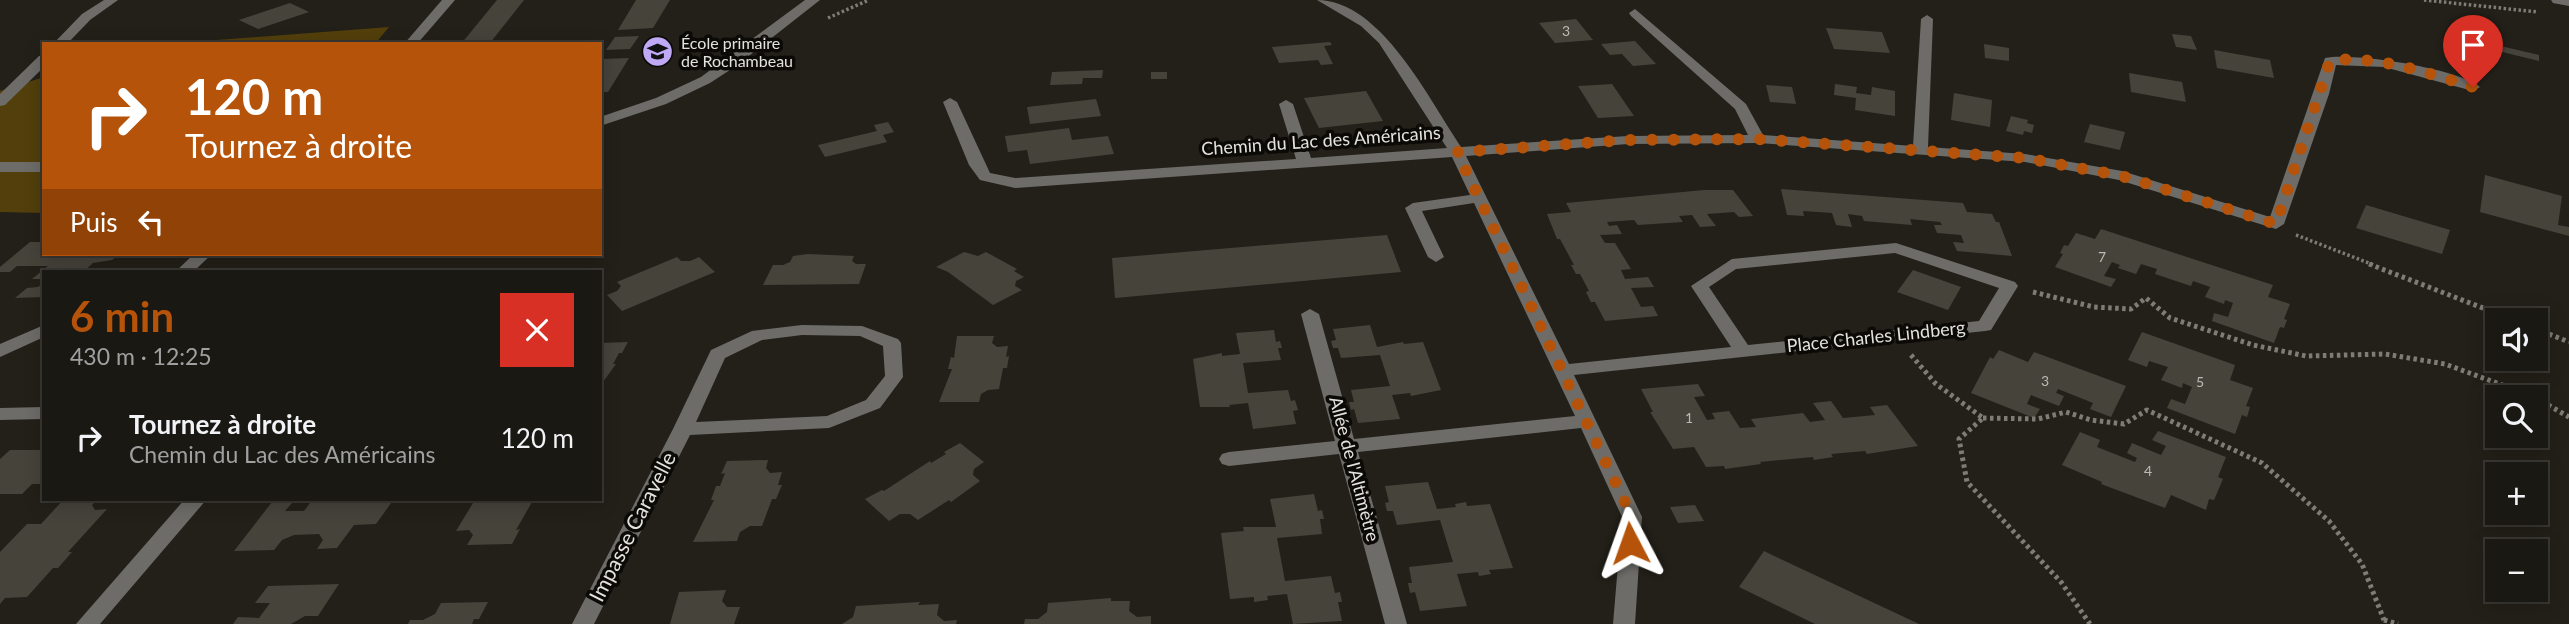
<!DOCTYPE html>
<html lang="fr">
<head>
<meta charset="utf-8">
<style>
  :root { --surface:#1a1813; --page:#272521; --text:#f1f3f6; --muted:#9fa0a0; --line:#383733; --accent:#b45309 }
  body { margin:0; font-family:Lato,sans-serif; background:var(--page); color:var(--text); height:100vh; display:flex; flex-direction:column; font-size:26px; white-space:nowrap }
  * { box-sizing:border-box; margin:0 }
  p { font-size:23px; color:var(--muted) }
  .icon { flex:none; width:38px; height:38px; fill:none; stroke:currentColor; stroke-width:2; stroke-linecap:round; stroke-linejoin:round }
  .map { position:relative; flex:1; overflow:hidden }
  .side { position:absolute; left:42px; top:270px; width:560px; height:231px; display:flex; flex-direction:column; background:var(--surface); border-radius:0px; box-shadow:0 4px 18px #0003,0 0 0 2px var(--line) }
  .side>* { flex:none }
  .guide { position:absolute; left:42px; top:42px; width:560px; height:214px; border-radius:0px; box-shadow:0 4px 18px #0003,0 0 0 2px var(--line); background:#b45309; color:#fff; overflow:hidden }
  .buttons { position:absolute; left:2485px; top:308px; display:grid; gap:14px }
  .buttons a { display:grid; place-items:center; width:63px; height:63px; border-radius:0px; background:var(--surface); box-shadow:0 4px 18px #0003,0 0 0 2px var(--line); font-size:35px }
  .pin { position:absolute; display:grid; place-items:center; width:60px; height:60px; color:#fff; margin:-72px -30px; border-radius:50% 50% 50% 0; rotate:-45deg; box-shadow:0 0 7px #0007 }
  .pin .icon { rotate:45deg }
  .me { position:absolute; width:77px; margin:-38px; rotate:356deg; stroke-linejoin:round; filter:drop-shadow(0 0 5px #0008) }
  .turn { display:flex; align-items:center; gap:24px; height:147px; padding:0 28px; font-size:32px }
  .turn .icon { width:91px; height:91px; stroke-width:2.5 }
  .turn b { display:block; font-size:49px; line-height:60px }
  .then { display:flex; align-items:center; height:66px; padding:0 28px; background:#0003; gap:14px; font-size:26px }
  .round { display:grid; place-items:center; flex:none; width:74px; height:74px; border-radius:0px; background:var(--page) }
  .head { display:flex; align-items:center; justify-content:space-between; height:119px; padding:0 28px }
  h1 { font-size:42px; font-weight:700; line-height:52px; color:var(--accent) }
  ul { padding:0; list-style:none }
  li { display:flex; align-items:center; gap:21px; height:98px; padding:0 28px }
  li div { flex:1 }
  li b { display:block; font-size:26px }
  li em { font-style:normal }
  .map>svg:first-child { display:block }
  .green { fill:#523f0b }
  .building { fill:#46433b }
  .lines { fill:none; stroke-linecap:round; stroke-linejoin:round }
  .path-far1 { stroke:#7e7c76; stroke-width:3.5; stroke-dasharray:2.5 2.5; stroke-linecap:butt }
  .path { stroke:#7e7c76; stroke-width:5; stroke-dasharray:3.5 3.5; stroke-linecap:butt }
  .minor { fill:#6d6c68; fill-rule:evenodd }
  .route { stroke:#b45309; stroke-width:12; stroke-dasharray:0 21.6 }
  .labels { text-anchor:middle; stroke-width:7; stroke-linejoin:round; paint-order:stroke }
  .number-label { font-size:14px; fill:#bcbab4 }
  .far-poi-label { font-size:16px; fill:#e4e2dd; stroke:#0b0a07; text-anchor:start }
  .street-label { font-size:18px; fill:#e4e2dd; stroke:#0b0a07 }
  .near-street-label { font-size:21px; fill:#e4e2dd; stroke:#0b0a07 }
</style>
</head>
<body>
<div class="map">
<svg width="2569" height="624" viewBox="0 0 2569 624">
  <rect width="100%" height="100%" fill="#232019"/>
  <!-- green -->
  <g class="green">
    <polygon points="389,27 375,44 164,44"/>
    <polygon points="44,77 44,213 0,212 0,91"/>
  </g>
  <!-- building -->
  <g class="building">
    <polygon points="497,0 524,0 490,43 461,44"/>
    <polygon points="636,0 670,0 653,28 618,30"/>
    <polygon points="290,3 309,12 258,29 239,20"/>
    <polygon points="1576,19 1593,40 1555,43 1539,23"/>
    <polygon points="1826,28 1882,32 1890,53 1834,49"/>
    <polygon points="2172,34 2191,36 2197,50 2176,47"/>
    <polygon points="639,36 630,49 606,50 615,37"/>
    <polygon points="1635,41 1656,64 1633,66 1622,54 1610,55 1601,44"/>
    <polygon points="1330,42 1332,45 1324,46 1333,64 1321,65 1318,60 1279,63 1272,47"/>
    <polygon points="1984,44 2009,48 2009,61 1985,58"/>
    <polygon points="2492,44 2539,55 2539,61 2490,49"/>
    <polygon points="2214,50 2270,60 2274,78 2217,68"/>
    <polygon points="629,58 608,92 600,92 600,59"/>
    <polygon points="1103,70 1102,78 1083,78 1082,84 1050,85 1052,72"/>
    <rect x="1151" y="72" width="16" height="7"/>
    <polygon points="2129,73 2182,82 2186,102 2131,92"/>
    <polygon points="1612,84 1634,116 1598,118 1578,86"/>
    <polygon points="1835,84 1857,87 1856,93 1871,95 1872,87 1895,91 1895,116 1855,110 1856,98 1834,95"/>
    <polygon points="1766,85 1792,87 1796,104 1770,102"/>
    <polygon points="1366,91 1383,121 1319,128 1304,98"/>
    <polygon points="1954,93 1992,100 1990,127 1951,120"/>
    <polygon points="1096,99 1101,116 1030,124 1027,107"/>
    <polygon points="2011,116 2028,120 2027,123 2034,125 2032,133 2024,131 2023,135 2006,131"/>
    <polygon points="888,122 894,132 883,135 887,142 825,157 818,145 877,131 874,125"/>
    <polygon points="2090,124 2125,132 2120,150 2084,142"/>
    <polygon points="1069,128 1072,140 1108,136 1114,154 1030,164 1027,150 1008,152 1005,136"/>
    <polygon points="2485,175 2562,196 2558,225 2569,227 2569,236 2480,212"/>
    <polygon points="1781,189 1963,203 1967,212 1992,214 1996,222 1999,222 2012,256 1957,251 1953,242 1964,243 1961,235 1937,233 1934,225 1942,225 1940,222 1910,219 1912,225 1864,221 1862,216 1848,214 1852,227 1836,225 1832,213 1803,211 1804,216 1787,215"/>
    <polygon points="1704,190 1733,190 1753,216 1739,217 1734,212 1707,214 1716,226 1700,227 1692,215 1679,216 1683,222 1638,225 1634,220 1607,222 1609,226 1617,225 1622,234 1600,235 1605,243 1615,243 1631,269 1621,270 1625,279 1648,277 1654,287 1631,288 1641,307 1653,306 1658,316 1605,321 1595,302 1591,302 1586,292 1589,291 1580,274 1576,274 1571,265 1574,265 1560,239 1557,239 1547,214 1571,212 1566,203"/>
    <polygon points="2366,205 2450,230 2442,254 2356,228"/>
    <polygon points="2101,229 2273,285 2268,297 2290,304 2284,319 2287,320 2284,328 2280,327 2274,343 2212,321 2214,313 2228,317 2233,303 2225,300 2224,304 2205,297 2210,287 2193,281 2191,286 2155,274 2157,269 2141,264 2136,274 2118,268 2120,265 2112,262 2104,276 2116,279 2111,287 2055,267 2063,254 2060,253 2064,245 2068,246 2076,233 2095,239"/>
    <polygon points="1387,235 1401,272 1115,298 1112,258"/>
    <polygon points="30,242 44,242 44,254 120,254 112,260 93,263 84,271 44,271 44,279 32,279 48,266 17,266 10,272 0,272 0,267"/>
    <polygon points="964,252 978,256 986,252 1017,269 1014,271 1024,277 1016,281 1015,286 1022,290 993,305 948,272 936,267"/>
    <polygon points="808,254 854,256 852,261 856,264 866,264 859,284 763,285 773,265 783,265 790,262 793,256"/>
    <polygon points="677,257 681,261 690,261 699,257 715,272 622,311 607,295 617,291 621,286 617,282"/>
    <polygon points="1913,270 1961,287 1948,310 1897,292"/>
    <polygon points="44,282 44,297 15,298 27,288 38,287"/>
    <polygon points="1370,325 1377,347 1403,342 1404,344 1423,342 1441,390 1411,396 1410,393 1392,395 1400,419 1358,423 1354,409 1351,410 1349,402 1354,402 1351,390 1390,386 1380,355 1341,358 1338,348 1333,348 1331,341 1336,340 1333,329"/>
    <polygon points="1274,330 1276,342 1280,341 1282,348 1278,348 1281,360 1243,363 1248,393 1288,390 1291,401 1295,400 1298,410 1293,411 1296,424 1253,429 1248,403 1229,405 1230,407 1200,407 1193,359 1222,353 1222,356 1240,354 1236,333"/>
    <polygon points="2142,332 2235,365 2230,380 2253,388 2246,406 2250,407 2247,417 2242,415 2235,434 2167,408 2171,399 2185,404 2192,387 2183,383 2182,388 2161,380 2168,367 2149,361 2147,367 2128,360"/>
    <polygon points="957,336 994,336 992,343 997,347 1008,346 1006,357 1009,356 1007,368 1003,368 999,389 988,390 981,394 979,402 939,402 952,369 948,369 951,357 954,358"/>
    <polygon points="628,342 622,353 619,353 613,364 616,364 600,386 600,343"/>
    <polygon points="1999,350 2028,362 2034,352 2126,386 2111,417 2090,409 2093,403 2058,389 2056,393 2064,396 2059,406 2031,395 2027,404 2040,409 2034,418 1971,393 1990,357 1993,359"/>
    <polygon points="1698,384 1705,396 1694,397 1707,420 1715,419 1712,413 1729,411 1740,428 1756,427 1751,419 1803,413 1810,422 1825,420 1813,403 1831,401 1843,418 1875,415 1870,407 1887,405 1918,446 1867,454 1865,451 1831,454 1833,457 1814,460 1813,457 1760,462 1761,464 1725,469 1724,466 1706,467 1694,447 1673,449 1650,412 1653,412 1641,389"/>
    <polygon points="2158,431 2226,457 2218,477 2223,479 2214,500 2209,499 2206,510 2171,495 2165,508 2101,484 2102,482 2062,465 2080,432 2100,440 2097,447 2135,462 2137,458 2127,453 2132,443 2161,455 2166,446 2152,440"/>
    <polygon points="960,443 984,462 974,469 973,475 980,481 951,502 949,500 918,520 910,514 900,514 889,521 865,499 882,490 884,491 930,461 931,463 946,454 944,452"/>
    <polygon points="10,450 44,450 44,484 32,484 22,494 0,494 0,459"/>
    <polygon points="768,460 766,468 770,473 782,472 778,485 782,485 776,499 772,499 762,526 750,526 740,532 737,541 693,542 714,500 711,500 716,486 720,486 725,473 721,474 727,461"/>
    <polygon points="1428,482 1437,509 1456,507 1455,504 1466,502 1467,506 1490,504 1513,568 1489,570 1491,574 1479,576 1478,572 1457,574 1467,606 1420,611 1415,592 1410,593 1408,583 1412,583 1409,567 1453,562 1440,520 1397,525 1393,511 1387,511 1385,503 1389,502 1385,486"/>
    <polygon points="1314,494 1318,511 1322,510 1324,519 1320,519 1322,534 1277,538 1285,581 1331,576 1335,593 1340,592 1342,602 1338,602 1342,621 1293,624 1287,594 1267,596 1268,600 1254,602 1254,597 1230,599 1221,533 1244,531 1243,527 1276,527 1270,499"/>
    <polygon points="64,499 98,499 92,505 95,510 107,509 68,552 72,552 58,568 53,568 27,597 5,598 0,604 0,552 27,524 41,524"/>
    <polygon points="313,499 394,499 376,524 354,525 337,548 317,549 323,540 319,534 294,535 282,540 274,550 234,551 272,502 293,502 285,511 304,511"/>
    <polygon points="472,499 537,499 532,502 516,530 520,529 512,544 467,545 473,535 469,530 456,531 473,503 470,503"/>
    <polygon points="1695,505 1704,521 1678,523 1670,507"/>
    <polygon points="1764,551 1768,553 1919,624 1815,624 1739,587"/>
    <polygon points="339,584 318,616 305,616 291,624 233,624 238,617 259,618 270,603 255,603 268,586"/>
    <polygon points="726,590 722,601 727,607 740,607 734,624 670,624 679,592"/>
    <polygon points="1111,598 1111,601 1130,601 1129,611 1137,617 1151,616 1151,624 1024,624 1025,619 1038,619 1047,612 1048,603"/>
    <polygon points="488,602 479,619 474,619 472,624 408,624 410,620 423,620 435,614 441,603"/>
    <polygon points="920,602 918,605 939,604 937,615 944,621 957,620 956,624 842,624 853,617 856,606"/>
  </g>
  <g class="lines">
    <!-- path-far1 -->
    <g class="path-far1">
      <polyline points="2424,0 2538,12"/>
      <polyline points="828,18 869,0"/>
      <polyline points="2296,235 2374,265"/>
    </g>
    <!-- path -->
    <g class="path">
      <polyline points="2369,264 2514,320"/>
      <polyline points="2033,292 2094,307 2131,309 2146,298 2170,318 2253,345 2306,356 2385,354 2445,364 2535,397"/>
      <polyline points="2536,329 2569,342"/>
      <polyline points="1911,355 1936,384 1983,418 1959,439 1967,482 2061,582 2090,624"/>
      <polyline points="2536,398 2569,417"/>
      <polyline points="1983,418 2038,419 2066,412 2091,420 2124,424 2147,410 2262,463 2329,521 2362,564 2384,620 2383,624"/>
      <polyline points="2384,620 2398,624"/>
    </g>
    <!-- minor -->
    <g class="minor">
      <polygon points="104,0 118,0 90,20 67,44 53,44 82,14"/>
      <polygon points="442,0 455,0 417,44 404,44"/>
      <polygon points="805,0 820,0 736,66 710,83 666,104 600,126 600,117 656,98 701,77"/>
      <path d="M1317,0C1381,0 1429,100 1461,147L1628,136L1748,135L1735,109L1631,16L1629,13L1635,9L1746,104L1763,135L1913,146L1921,19L1927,15L1933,19L1928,147L2025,154L2122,171L2270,217L2325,58C2354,52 2459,69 2480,87L2473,91L2384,67L2336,65L2329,94L2284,224L2276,229L2119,180L2025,162L1758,143L1628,144L1466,156L1569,364L1731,347L1691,286L1732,259L1896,243L2015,282L2018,286L1991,330L1985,331L1574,375L1642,517L1635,624H1613L1622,517L1581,428L1358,452L1407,624H1385L1339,454L1229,466L1222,464L1219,459L1222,454L1229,452L1335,441L1301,314L1310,309L1319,314L1354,439L1575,416L1474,203L1422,211L1444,257L1436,262L1428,257L1405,208L1413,203L1470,195L1452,157L1015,188L980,180L969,165L943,102L950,98L957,102L990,173L1015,178L1296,159L1279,104L1286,100L1293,104L1311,158L1447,148L1379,43L1361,26ZM1895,253L1999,288L1979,321L1748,345L1709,287L1736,269Z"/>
      <polygon points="2551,0 2569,0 2569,6 2553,3"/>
      <polygon points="44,55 44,67 5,105 0,106 0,94 39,56"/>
      <rect x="0" y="162" width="44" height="10"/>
      <polygon points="194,254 212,254 194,271 176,271"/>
      <polygon points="44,325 44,337 0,357 0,344"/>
      <path d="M802,325L862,326L898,339L901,343L903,377L880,408L829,428L690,435L594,624H572L673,429L711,350L752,331ZM802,335L860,336L883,346L885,376L866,400L827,416L696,422L725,358L762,340Z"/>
      <polygon points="44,407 44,419 0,420 0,408"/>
      <polygon points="185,499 207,499 100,624 76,624"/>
    </g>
  </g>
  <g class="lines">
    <!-- route -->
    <path class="route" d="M1630,543L1632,517L1457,152L1628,140L1758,139L2025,158L2122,176L2276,224L2330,61C2374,54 2431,74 2473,87"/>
  </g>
  <!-- icons -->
  <defs>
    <symbol id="school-disc" viewBox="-11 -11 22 22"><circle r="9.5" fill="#bfa9f4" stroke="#0b0a07"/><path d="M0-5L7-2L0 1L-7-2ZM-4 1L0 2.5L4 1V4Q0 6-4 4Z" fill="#111"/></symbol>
  </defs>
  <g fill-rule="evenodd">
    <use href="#school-disc" x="640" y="34" width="35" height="35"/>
  </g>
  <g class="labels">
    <!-- number labels -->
    <g class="number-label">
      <text x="1566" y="36">3</text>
      <text x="2102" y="262">7</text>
      <text x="2045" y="386">3</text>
      <text x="2200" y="387">5</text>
      <text x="1689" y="423">1</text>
      <text x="2148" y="476">4</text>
    </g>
    <!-- far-poi labels -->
    <g class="far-poi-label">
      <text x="681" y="49">École primaire<tspan x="681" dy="18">de Rochambeau</tspan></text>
    </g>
    <!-- street labels -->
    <g class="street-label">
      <text transform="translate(1321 141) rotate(-4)" y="6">Chemin du Lac des Américains</text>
      <text transform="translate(1876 337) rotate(-6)" y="6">Place Charles Lindberg</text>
      <text transform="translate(1354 469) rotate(75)" y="6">Allée de l'Altimètre</text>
    </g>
    <!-- near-street labels -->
    <g class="near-street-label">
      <text transform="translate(633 527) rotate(-63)" y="7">Impasse Caravelle</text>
    </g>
  </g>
</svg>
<div class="buttons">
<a><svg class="icon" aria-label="sound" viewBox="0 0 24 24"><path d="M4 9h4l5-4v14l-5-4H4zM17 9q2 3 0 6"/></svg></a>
<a><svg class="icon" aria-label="search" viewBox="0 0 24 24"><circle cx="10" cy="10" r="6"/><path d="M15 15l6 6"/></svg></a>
<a>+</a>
<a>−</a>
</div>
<div class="pin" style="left:2473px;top:87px;background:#d93025"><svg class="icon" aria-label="arrive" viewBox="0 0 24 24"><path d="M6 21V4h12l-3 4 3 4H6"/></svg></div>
<svg class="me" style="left:1630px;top:543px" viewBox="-20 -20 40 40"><path d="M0-17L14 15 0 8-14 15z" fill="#b45309" stroke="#fff" stroke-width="4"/></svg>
<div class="guide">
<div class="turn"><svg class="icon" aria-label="right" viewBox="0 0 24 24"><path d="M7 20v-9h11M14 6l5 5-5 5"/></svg><div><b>120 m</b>Tournez à droite</div></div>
<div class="then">Puis<svg class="icon" aria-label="left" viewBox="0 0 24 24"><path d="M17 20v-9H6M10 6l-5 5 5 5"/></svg></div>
</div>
<section class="side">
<div class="head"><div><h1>6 min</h1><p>430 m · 12:25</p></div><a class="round" style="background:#d93025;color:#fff"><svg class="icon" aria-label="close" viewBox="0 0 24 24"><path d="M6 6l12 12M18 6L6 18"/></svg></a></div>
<ul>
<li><svg class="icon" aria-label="right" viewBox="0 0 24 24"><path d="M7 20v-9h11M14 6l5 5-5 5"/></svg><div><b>Tournez à droite</b><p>Chemin du Lac des Américains</p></div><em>120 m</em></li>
</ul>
</section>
</div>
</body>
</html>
